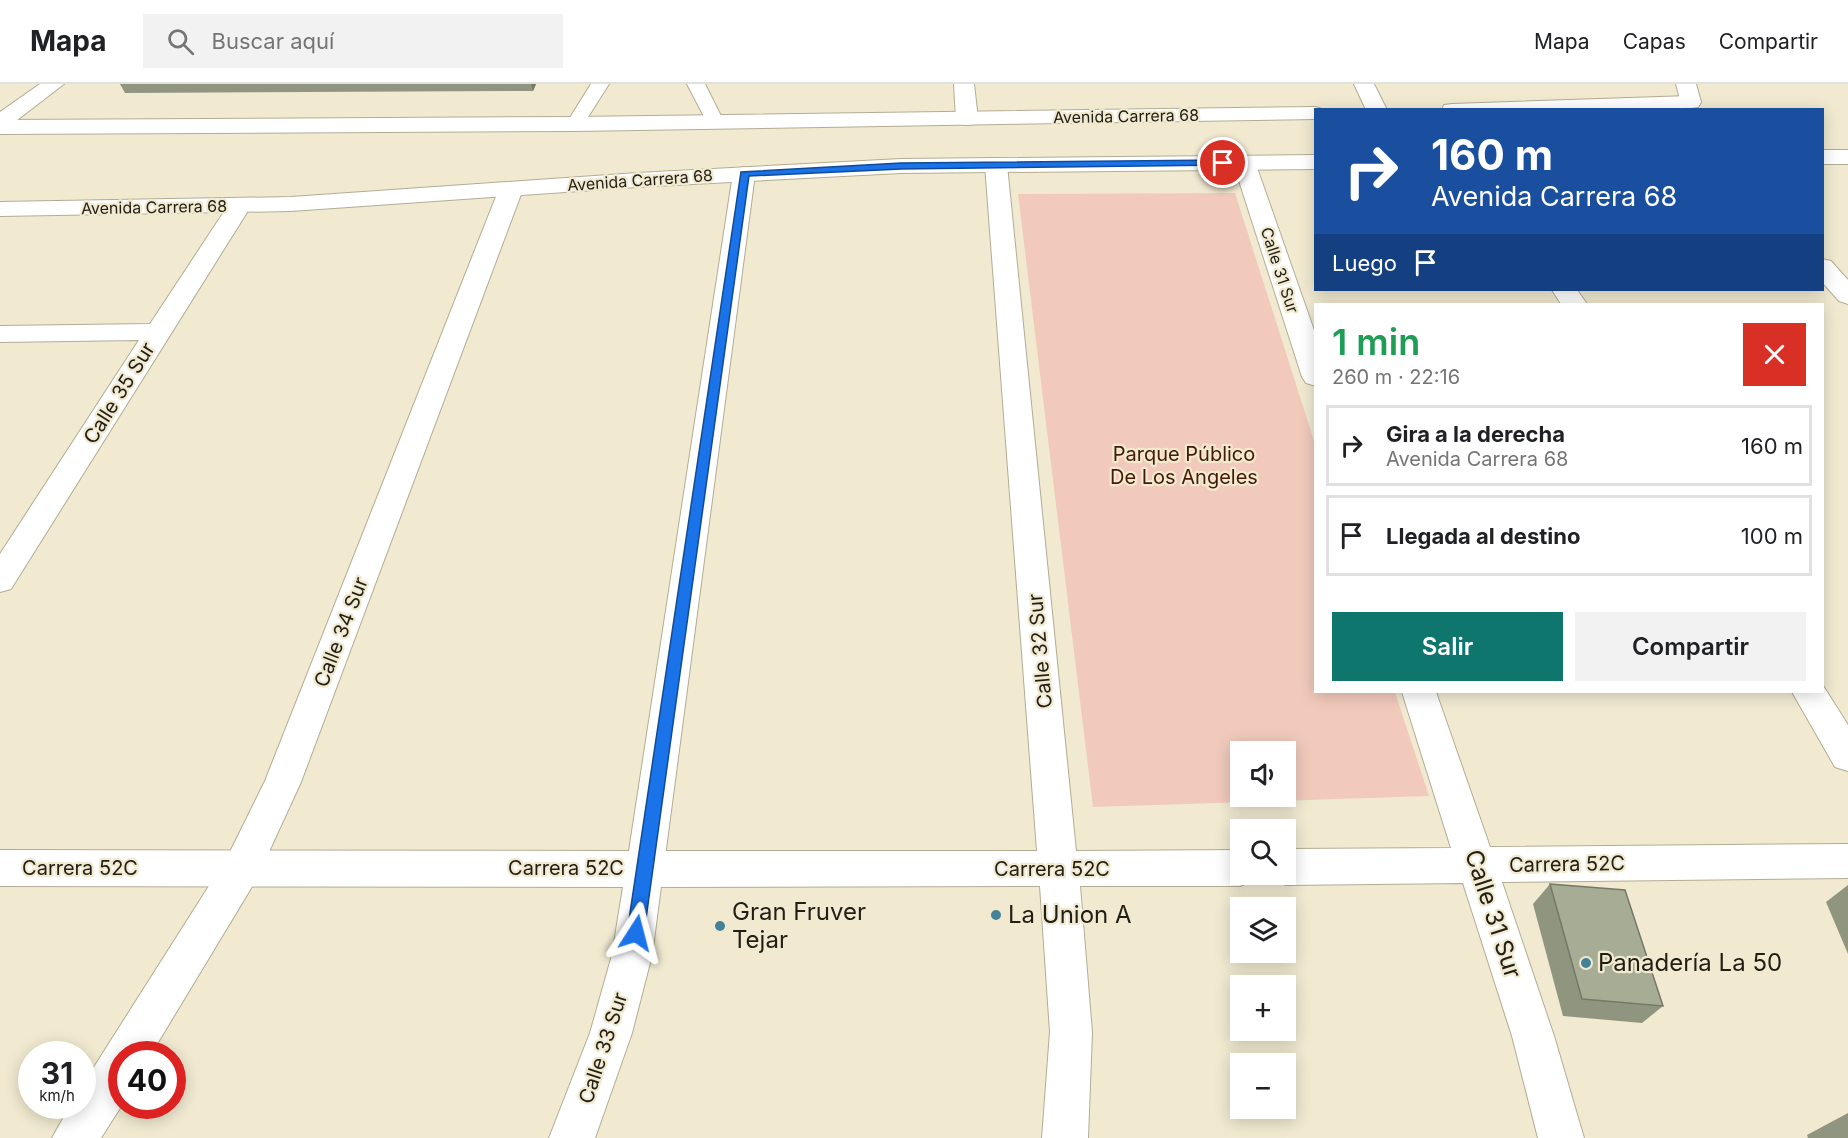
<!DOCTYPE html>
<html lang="es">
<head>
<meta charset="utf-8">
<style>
  :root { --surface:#fff; --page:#f2f2f2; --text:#202124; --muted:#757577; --line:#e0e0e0; --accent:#0f766e }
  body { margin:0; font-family:Inter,sans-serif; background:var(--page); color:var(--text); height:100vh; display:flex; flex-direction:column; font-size:22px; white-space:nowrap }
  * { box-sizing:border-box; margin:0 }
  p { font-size:20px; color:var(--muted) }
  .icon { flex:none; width:33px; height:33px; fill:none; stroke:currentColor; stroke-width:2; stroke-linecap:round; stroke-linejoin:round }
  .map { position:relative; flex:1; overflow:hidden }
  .panel { position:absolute; left:1314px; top:219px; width:510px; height:390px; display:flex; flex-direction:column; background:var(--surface); border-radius:0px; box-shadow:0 3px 15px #0003 }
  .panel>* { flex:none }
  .hud { position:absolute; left:1314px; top:24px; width:510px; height:183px; border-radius:0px; box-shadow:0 3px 15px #0003; background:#1a4fa0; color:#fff; overflow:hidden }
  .tools { position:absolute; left:1230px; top:657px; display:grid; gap:12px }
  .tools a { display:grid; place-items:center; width:66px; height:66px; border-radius:0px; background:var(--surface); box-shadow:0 3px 15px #0003; font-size:30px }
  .speed { position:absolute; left:18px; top:957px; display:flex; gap:12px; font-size:30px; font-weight:700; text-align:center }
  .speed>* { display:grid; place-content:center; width:78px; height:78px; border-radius:50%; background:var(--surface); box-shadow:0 3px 15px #0003; line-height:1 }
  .speed small { font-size:15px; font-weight:400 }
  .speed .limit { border:9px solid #d22; background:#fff; color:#111 }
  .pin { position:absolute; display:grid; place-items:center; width:51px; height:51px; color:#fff; margin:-26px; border:3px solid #fff; border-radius:50%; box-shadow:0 2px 6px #0007 }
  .me { position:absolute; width:66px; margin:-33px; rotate:9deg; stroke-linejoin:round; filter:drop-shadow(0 0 4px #0008) }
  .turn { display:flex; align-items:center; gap:21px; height:126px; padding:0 18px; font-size:27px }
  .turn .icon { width:78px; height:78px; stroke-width:2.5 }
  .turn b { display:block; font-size:42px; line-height:51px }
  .then { display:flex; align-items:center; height:57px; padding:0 18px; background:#0003; gap:12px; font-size:22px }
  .round { display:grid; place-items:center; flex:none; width:63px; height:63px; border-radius:0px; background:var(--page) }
  .summary { display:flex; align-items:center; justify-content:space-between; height:102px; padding:0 18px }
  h1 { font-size:36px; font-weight:600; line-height:45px; color:#1e9e55 }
  .action { display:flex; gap:12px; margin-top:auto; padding:12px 18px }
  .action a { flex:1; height:69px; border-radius:0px; background:var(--accent); color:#fff; font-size:24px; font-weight:600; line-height:69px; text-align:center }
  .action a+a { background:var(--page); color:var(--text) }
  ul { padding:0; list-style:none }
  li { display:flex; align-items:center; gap:18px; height:81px; margin:0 12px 9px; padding:0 6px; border:3px solid var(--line); border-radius:0px }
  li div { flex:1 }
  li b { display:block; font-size:22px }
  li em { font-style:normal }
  header { display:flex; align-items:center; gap:36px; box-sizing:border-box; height:84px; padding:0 30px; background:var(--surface); border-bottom:2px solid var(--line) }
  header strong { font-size:28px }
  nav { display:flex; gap:33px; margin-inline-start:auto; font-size:21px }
  .search { width:420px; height:54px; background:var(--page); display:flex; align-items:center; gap:15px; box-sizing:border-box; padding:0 21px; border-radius:0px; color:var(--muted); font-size:22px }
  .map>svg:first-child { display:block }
  .green { fill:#f1cabb; fill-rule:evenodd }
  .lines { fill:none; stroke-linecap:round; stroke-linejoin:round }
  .service-casing { stroke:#b3ac94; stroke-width:2 }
  .minor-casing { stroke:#b3ac94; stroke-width:2 }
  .tertiary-casing { stroke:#b3ac94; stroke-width:2 }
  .primary-casing { stroke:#b3ac94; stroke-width:2 }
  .service { fill:#fff; fill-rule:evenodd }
  .minor { fill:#fff; fill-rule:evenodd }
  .tertiary { fill:#fff; fill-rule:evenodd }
  .primary { fill:#fff; fill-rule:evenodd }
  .wall { fill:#909580 }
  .shaded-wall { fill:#757968 }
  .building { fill:#a7ad95; stroke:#757968; stroke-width:1.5 }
  .route { fill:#1a73e8; stroke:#114b97; stroke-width:1.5 }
  .poi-dot { fill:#438297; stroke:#f1ead1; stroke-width:2 }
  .labels { text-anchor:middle; stroke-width:4.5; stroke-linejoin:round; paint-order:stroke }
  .far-street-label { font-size:16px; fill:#211e15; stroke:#f1ead1 }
  .street-label { font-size:20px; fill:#211e15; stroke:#f1ead1 }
  .park-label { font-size:20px; fill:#461905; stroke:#f1ead1 }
  .near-poi-label { font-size:24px; fill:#211e15; stroke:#f1ead1; text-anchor:start }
  .near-street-label { font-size:24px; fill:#211e15; stroke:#f1ead1 }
</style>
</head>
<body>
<header>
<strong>Mapa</strong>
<div class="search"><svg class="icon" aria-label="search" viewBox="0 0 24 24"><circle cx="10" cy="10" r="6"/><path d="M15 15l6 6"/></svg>Buscar aquí</div>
<nav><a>Mapa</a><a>Capas</a><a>Compartir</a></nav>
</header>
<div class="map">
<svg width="1848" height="1054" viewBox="0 0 1848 1054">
  <rect width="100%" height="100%" fill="#f1ead1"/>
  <!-- green -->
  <path class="green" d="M1235,109L1315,360L1316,608H1395L1429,712L1093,723L1018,110ZM1240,668H1286V712H1240Z"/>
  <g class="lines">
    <defs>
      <g id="service">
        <polygon points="591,0 609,0 581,44 569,44 566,40"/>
        <polygon points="687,0 705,0 724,38 721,42 709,42"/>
      </g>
      <g id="minor">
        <polygon points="954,0 974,0 978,35 975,40 967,41 959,40 956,35"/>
        <polygon points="1354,0 1374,0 1387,26 1366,26"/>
        <polygon points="1244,71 1252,73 1255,78 1316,252 1316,302 1306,299 1302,293 1233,78 1236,73"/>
        <polygon points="996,74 1004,76 1007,81 1076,767 1240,766 1240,790 1256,790 1254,796 1240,802 1080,802 1092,948 1088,1054 1042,1054 1050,948 1040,802 646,803 632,797 627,785 632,773 646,767 1037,767 985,81 988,76"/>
        <polygon points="511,98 519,100 523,105 301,698 256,796 151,970 122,970 122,1021 101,1054 52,1054 70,1022 82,1022 82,1002 228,772 265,697 499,105 503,100"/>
        <polygon points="239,115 247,117 251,122 11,505 0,508 0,470 139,256 0,258 0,242 150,240 231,117"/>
        <polygon points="1822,175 1831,177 1848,196 1848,220 1839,217 1822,198"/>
        <polygon points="1552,206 1577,206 1587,220 1561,220"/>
        <polygon points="1822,600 1848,641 1848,687 1835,683 1792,608 1822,608"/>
        <polygon points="1402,608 1436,608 1490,763 1848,760 1848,794 1502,798 1554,952 1584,1054 1538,1054 1512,952 1463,799 1286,801 1272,795 1270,790 1286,790 1286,765 1451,764"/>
      </g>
      <g id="tertiary">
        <polygon points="40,0 64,0 8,43 0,45 0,28"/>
        <polygon points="1676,0 1696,0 1701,18 1698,23 1690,24 1682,23"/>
        <polygon points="744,83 752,85 755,90 652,871 632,949 595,1054 549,1054 590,949 612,871 623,803 0,802 0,766 629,767 733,90 736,85"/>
      </g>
      <g id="primary">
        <polygon points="1690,12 1698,13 1701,18 1698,23 1657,26 1442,26 1444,21 1452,20"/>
        <polygon points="1316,23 1324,26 1316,26 1316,35 575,47 0,50 0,36 575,33"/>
        <rect x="1822" y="66" width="26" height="14"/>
        <polygon points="1316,71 1316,85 901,89 637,103 291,127 0,132 0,118 291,113 637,89 901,75"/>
      </g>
    </defs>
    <!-- service casing -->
    <use href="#service" class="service-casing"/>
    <!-- minor casing -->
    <use href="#minor" class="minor-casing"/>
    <!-- tertiary casing -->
    <use href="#tertiary" class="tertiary-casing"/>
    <!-- primary casing -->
    <use href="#primary" class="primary-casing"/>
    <!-- service -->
    <use href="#service" class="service"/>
    <!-- minor -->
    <use href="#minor" class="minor"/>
    <!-- tertiary -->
    <use href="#tertiary" class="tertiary"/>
    <!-- primary -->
    <use href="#primary" class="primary"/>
  </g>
  <!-- wall -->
  <g class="wall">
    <polygon points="120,0 536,0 533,7 125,9"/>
    <polygon points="1550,800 1663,922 1642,939 1563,932 1533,820"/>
    <polygon points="1848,801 1848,870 1826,818"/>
    <polygon points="1848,1029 1848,1054 1808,1054 1807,1051"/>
  </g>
  <!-- shaded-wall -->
  <polygon class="shaded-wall" points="531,0 536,0 533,7"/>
  <!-- building -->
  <polygon class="building" points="1550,800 1625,806 1663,922 1582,915"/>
  <!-- route -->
  <polygon class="route" points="1223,76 1227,79 1226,81 901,85 749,92 644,849 642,855 636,857 630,855 627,849 741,88 901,79"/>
  <!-- markers -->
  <g class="poi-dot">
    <circle cx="996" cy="831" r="6"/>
    <circle cx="720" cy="842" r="6"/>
    <circle cx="1586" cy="879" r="6"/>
  </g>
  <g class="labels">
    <!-- far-street labels -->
    <g class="far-street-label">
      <text transform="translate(1126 32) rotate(-1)" y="6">Avenida Carrera 68</text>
      <text transform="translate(640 96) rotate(-4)" y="6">Avenida Carrera 68</text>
      <text transform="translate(154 123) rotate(-1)" y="6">Avenida Carrera 68</text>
      <text transform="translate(1280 186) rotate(72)" y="6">Calle 31 Sur</text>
    </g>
    <!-- street labels -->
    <g class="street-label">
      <text transform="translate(119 309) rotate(-58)" y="7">Calle 35 Sur</text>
      <text transform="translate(341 548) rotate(-69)" y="7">Calle 34 Sur</text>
      <text transform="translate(1040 567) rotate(-95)" y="7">Calle 32 Sur</text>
      <text transform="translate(1567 780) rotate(-1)" y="7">Carrera 52C</text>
      <text x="80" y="791">Carrera 52C</text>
      <text x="566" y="791">Carrera 52C</text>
      <text x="1052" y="792">Carrera 52C</text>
      <text transform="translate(603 964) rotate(-72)" y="7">Calle 33 Sur</text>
    </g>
    <!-- park labels -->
    <g class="park-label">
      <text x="1184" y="377">Parque Público<tspan x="1184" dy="23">De Los Angeles</tspan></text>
    </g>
    <!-- near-poi labels -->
    <g class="near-poi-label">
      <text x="732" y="836">Gran Fruver<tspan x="732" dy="28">Tejar</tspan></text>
      <text x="1008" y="839">La Union A</text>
      <text x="1598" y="887">Panadería La 50</text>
    </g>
    <!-- near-street labels -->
    <g class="near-street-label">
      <text transform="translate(1493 830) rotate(72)" y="8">Calle 31 Sur</text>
    </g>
  </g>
</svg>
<div class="tools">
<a><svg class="icon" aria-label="sound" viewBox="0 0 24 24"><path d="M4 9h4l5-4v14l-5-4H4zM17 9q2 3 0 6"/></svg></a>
<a><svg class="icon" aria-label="search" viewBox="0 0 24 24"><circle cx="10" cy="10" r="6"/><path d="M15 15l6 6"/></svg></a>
<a><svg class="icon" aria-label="layers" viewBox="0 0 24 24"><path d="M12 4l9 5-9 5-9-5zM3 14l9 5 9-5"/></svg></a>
<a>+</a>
<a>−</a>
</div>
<div class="speed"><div>31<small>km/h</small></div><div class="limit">40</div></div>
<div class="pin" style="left:1223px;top:79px;background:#d93025"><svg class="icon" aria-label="arrive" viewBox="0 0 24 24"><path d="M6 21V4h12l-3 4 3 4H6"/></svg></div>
<svg class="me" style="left:636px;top:849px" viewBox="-20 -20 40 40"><path d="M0-17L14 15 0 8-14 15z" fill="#1a73e8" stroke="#fff" stroke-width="4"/></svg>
<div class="hud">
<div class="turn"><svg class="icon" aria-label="right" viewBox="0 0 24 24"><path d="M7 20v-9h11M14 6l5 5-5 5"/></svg><div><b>160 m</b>Avenida Carrera 68</div></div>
<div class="then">Luego<svg class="icon" aria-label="arrive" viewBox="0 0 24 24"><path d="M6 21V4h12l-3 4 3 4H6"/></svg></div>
</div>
<section class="panel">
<div class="summary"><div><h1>1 min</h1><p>260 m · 22:16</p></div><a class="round" style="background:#d93025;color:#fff"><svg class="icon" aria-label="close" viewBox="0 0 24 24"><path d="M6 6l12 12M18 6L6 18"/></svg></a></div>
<ul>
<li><svg class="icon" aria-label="right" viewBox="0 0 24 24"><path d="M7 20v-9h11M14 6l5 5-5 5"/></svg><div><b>Gira a la derecha</b><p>Avenida Carrera 68</p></div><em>160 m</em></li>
<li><svg class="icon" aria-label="arrive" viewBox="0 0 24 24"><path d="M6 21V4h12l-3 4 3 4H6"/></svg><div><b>Llegada al destino</b></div><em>100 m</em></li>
</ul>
<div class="action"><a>Salir</a><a>Compartir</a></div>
</section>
</div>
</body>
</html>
